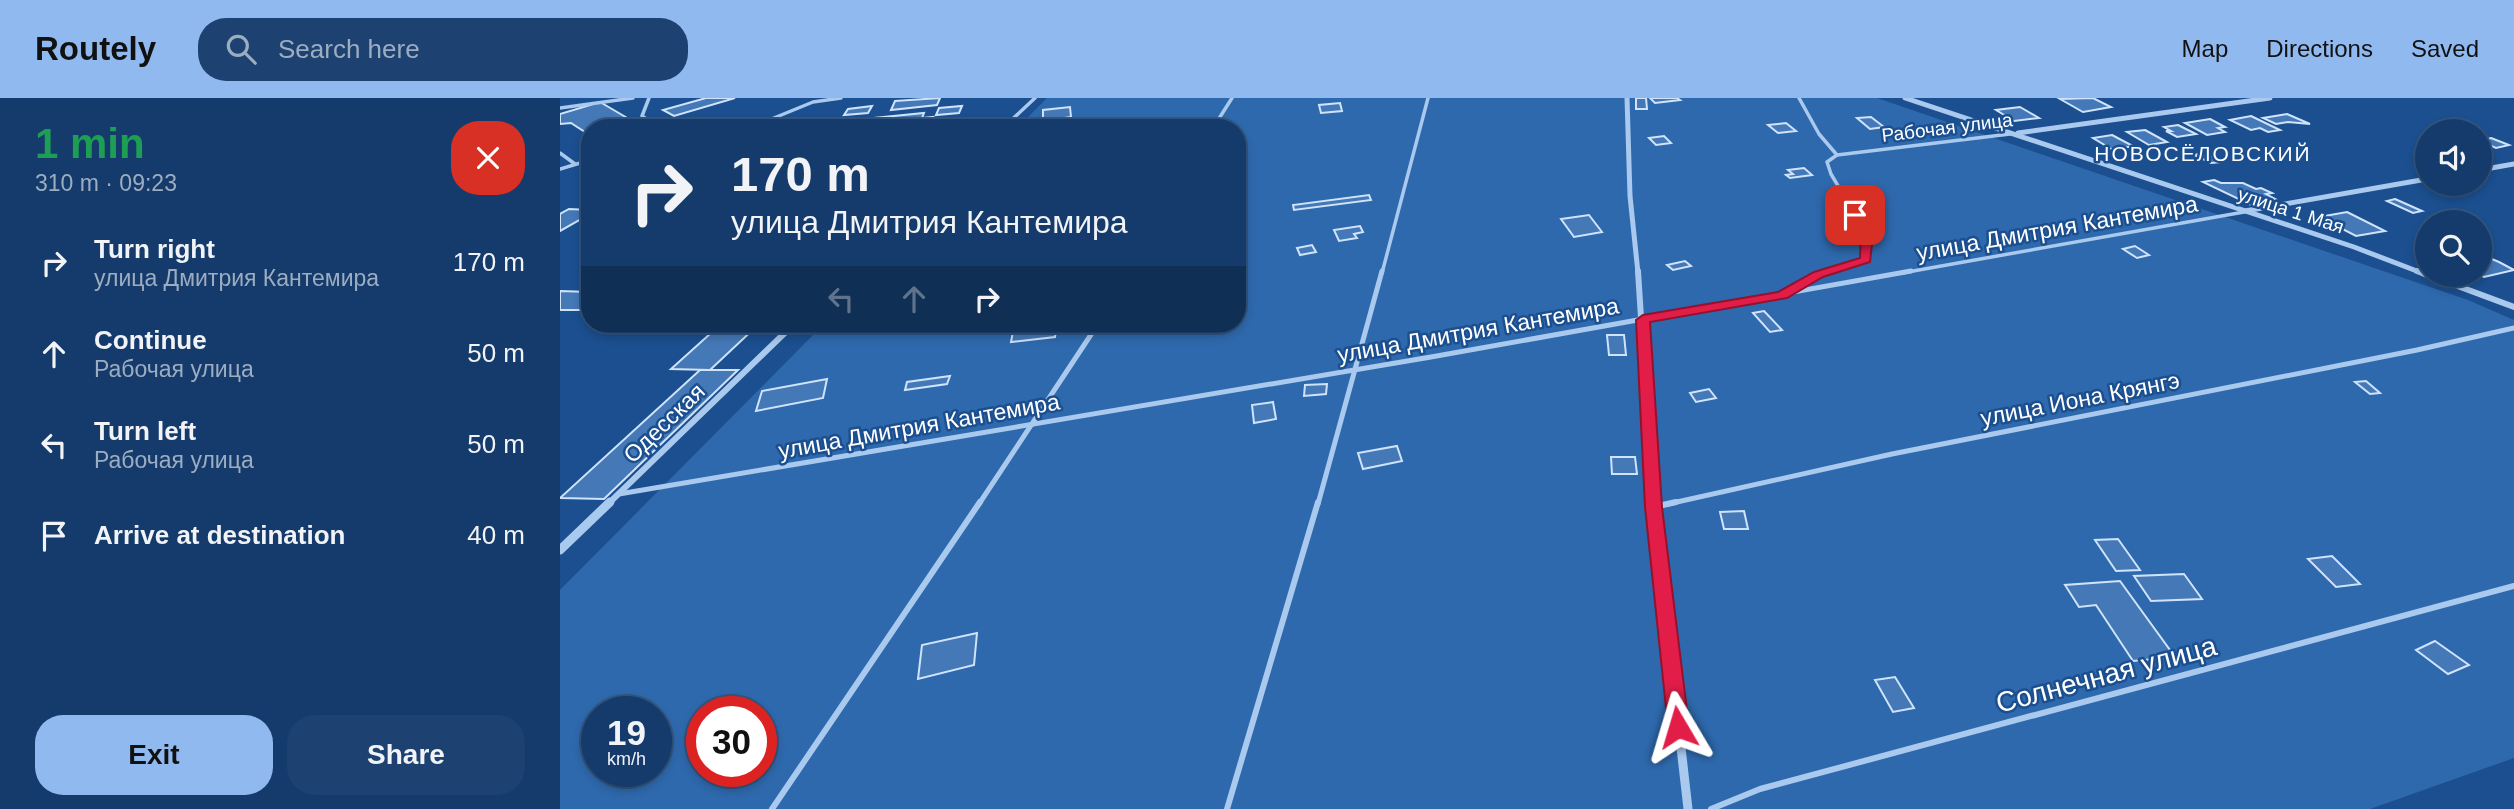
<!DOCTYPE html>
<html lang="en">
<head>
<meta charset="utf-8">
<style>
  :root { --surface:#143b6b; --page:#1d4271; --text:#f1f3f6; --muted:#9dadc1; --line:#33557e; --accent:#90b9f0 }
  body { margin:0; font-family:Helvetica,sans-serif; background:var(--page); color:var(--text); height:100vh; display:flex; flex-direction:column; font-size:26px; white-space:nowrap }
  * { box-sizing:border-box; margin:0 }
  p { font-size:23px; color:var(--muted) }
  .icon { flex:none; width:38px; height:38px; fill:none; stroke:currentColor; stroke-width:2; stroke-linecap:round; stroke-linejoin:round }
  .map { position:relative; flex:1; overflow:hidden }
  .details { display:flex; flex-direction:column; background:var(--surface); width:560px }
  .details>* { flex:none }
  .top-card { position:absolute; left:21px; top:21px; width:665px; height:214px; border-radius:28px; box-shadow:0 4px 10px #0003,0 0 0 2px var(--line); background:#143b6b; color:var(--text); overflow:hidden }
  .buttons { position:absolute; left:1855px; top:21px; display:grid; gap:14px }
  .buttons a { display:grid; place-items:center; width:77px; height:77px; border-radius:50%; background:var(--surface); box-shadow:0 4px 10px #0003,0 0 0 2px var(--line); font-size:35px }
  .speed { position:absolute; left:21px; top:598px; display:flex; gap:14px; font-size:35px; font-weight:700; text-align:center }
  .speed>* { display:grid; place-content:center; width:91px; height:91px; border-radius:50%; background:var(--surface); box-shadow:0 4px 10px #0003,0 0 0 2px var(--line); line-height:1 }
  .speed small { font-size:18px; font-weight:400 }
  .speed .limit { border:10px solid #d22; background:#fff; color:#111 }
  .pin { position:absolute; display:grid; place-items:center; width:60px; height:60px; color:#fff; margin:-30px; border-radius:14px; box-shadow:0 4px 10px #0006 }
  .me { position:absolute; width:77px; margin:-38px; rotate:353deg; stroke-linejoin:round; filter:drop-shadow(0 0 5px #0008) }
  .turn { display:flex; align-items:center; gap:24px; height:147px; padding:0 35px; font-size:32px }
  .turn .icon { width:91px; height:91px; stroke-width:2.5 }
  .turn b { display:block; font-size:49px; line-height:60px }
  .lanes { display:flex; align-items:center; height:66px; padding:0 35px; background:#0003; justify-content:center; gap:35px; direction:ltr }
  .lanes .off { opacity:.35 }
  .round { display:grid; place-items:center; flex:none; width:74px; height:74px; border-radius:28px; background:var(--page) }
  .summary { display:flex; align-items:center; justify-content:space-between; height:119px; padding:0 35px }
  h1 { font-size:42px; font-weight:600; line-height:52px; color:#1e9e55 }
  .action { display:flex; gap:14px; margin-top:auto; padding:14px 35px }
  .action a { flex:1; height:80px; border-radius:28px; background:var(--accent); color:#111; font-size:28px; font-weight:600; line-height:80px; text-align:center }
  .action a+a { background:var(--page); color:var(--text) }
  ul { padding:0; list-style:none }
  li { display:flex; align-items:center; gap:21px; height:91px; padding:0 35px }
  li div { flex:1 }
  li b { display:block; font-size:26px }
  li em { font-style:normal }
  header { display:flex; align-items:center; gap:42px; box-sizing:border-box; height:98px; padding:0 35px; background:var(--accent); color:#111 }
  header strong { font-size:33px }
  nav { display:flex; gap:38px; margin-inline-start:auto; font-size:24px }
  .search { width:490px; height:63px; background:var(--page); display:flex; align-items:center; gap:18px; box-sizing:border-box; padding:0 24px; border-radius:28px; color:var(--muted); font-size:26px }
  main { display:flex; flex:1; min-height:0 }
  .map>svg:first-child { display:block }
  .green { fill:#2e69ad; fill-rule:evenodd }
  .building { fill:#4478b7; stroke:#cfe3fa; stroke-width:2 }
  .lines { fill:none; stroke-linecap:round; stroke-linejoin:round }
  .service-far2 { stroke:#a9c9ee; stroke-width:3.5 }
  .service-far1 { stroke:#a9c9ee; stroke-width:5 }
  .service { stroke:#a9c9ee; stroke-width:6 }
  .minor-far2 { stroke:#a9c9ee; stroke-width:5 }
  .minor-far1 { stroke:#a9c9ee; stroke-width:6 }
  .minor { stroke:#a9c9ee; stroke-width:9 }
  .route { fill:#e11d48; stroke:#92132f; stroke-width:2 }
  .labels { text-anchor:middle; stroke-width:5; stroke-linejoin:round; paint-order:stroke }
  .far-street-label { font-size:19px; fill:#fff; stroke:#1b4f8f }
  .far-quarter-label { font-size:21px; letter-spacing:2px; fill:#fff; stroke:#1b4f8f }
  .street-label { font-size:23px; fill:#fff; stroke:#1b4f8f }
  .near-street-label { font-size:28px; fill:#fff; stroke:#1b4f8f }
</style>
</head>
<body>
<header>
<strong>Routely</strong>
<div class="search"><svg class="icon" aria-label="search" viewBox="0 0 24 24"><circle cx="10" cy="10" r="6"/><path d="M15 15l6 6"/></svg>Search here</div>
<nav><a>Map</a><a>Directions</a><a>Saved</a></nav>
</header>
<main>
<section class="details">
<div class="summary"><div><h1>1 min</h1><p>310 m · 09:23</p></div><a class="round" style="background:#d93025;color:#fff"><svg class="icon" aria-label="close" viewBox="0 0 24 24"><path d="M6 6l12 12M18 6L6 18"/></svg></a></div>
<ul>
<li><svg class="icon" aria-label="right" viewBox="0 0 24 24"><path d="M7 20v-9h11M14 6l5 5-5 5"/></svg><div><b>Turn right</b><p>улица Дмитрия Кантемира</p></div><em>170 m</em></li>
<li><svg class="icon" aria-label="ahead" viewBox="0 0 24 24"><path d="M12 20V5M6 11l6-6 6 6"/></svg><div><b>Continue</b><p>Рабочая улица</p></div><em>50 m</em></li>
<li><svg class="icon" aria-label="left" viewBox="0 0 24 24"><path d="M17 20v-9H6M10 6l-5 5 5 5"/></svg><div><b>Turn left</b><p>Рабочая улица</p></div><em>50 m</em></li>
<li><svg class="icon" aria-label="arrive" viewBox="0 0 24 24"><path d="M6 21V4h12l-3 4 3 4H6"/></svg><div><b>Arrive at destination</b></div><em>40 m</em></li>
</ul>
<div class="action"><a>Exit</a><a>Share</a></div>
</section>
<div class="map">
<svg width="1954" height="711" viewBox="0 0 1954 711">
  <rect width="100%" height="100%" fill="#1b4f8f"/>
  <!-- green -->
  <path class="green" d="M487,0H1317L1908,202L1954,222V660L1810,711H0V492L264,226H677V30H457ZM37,614H96V674H37ZM142,614H201V674H142Z"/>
  <!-- building -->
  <g class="building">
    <polygon points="146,0 175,0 114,18 103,12"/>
    <polygon points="380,0 377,7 331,12 335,3"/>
    <polygon points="1076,0 1086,0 1087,11 1076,11"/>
    <polygon points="1090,0 1117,0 1120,2 1095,5"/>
    <polygon points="1533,0 1551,9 1523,14 1500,1"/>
    <polygon points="40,4 69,21 30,30 25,34 11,25 0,26 0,16"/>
    <polygon points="780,5 782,13 761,15 759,7"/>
    <polygon points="312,8 308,15 284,17 288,11"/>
    <polygon points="402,8 399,15 376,17 379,10"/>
    <polygon points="510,9 511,19 483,23 483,12"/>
    <polygon points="1460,9 1479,20 1454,23 1436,12"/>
    <polygon points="364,15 362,20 373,19 369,26 331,30 251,30 254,26"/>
    <polygon points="1727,16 1750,26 1728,24 1716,26 1703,20"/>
    <polygon points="1691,18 1720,32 1708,34 1700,30 1691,32 1670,22"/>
    <polygon points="1311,19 1324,29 1310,31 1297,20"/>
    <polygon points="1650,21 1665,29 1658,30 1665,34 1647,37 1625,25"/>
    <polygon points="636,25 635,30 608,30 609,27"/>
    <polygon points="1226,25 1236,33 1218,35 1208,27"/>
    <polygon points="1618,27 1636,36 1617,39 1606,33 1611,33 1604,29"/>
    <polygon points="1585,32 1607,44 1589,47 1567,34"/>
    <polygon points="1552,37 1573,48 1553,52 1533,40"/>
    <polygon points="1104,38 1111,45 1096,47 1089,40"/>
    <polygon points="1931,40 1949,47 1936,50 1920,43"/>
    <polygon points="1645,55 1661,64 1651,65 1634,57"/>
    <polygon points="1244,70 1252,77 1230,80 1226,77 1233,76 1228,72"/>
    <polygon points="1654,82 1661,85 1683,85 1696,91 1701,90 1712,95 1706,96 1715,101 1691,107 1643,84"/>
    <polygon points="809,97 811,102 734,112 733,107"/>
    <polygon points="1835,101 1862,113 1853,115 1827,103"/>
    <polygon points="9,111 30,112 30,116 0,133 0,116"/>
    <polygon points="1787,114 1825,133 1796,138 1759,119"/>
    <polygon points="1029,117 1042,134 1014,139 1001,121"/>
    <polygon points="800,128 803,134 794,136 797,140 779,143 774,132"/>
    <polygon points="752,147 756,154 740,157 737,150"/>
    <polygon points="1575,148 1589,157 1577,160 1563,151"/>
    <polygon points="1920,156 1939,164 1954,172 1924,179 1920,177"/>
    <polygon points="1125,163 1131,168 1113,172 1107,167"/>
    <polygon points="0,193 30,194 30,212 0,212"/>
    <polygon points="1204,213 1222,232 1210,234 1193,215"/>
    <polygon points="161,226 199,226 150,272 111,271"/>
    <polygon points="475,226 497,226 495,239 451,244 454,228"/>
    <polygon points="1047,237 1064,237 1066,257 1049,257"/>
    <polygon points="140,272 178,272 44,401 0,400"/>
    <polygon points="390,278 387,286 345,292 347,284"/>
    <polygon points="267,281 263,300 196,313 202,293"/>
    <polygon points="1806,283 1820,295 1810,296 1795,284"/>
    <polygon points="767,286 766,296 744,298 745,287"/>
    <polygon points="1149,291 1156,300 1136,304 1130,295"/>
    <polygon points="713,304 716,321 694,325 692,307"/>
    <polygon points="837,348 842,363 803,371 798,355"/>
    <polygon points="1051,359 1075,359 1077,376 1052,376"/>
    <polygon points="1184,413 1188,431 1164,431 1160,414"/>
    <polygon points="1558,441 1580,472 1556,473 1535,442"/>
    <polygon points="1772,458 1800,486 1776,489 1748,461"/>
    <polygon points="1624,476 1642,501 1591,503 1574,478"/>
    <polygon points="1560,483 1615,559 1573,563 1536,507 1519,509 1505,487"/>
    <polygon points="417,535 414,567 358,581 362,547"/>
    <polygon points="1875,543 1909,567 1888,576 1856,552"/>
    <polygon points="1335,579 1354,610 1333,614 1315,582"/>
  </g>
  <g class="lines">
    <!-- service-far2 -->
    <g class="service-far2">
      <polyline points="89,0 82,18 100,30"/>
      <polyline points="1239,0 1259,36 1277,57"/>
      <polyline points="0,10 73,0"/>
      <polyline points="164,30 209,22 253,4 281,0"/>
      <polyline points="443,30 475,0"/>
      <polyline points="653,30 672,0"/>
      <polyline points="0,55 15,66"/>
      <polyline points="0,71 30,62"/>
      <polyline points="822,175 868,0"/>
      <polyline points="1262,175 1306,162 1307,137 1271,76 1267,64 1277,57 1450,36"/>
      <polyline points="1342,175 1684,114"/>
    </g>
    <!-- service-far1 -->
    <g class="service-far1">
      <polyline points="1228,193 1268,173"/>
      <polyline points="59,396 871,259 1351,173"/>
      <polyline points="419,406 538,226"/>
      <polyline points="758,406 822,173"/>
      <polyline points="1108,406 1332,356 1857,252 1954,230"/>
    </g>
    <!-- service -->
    <g class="service">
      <polyline points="1094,409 1116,404"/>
      <polyline points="212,711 420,404"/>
      <polyline points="667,711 758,404"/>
      <polyline points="1151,711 1200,691 1954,488"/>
    </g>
    <!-- minor-far2 -->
    <g class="minor-far2">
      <polyline points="1067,0 1070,98 1078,175"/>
      <polyline points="1345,0 1794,149 1862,175"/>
      <polyline points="1458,35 1710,0"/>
      <polyline points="1920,72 1954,66"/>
      <polyline points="1685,113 1867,81"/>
    </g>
    <!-- minor-far1 -->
    <g class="minor-far1">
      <polyline points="1078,173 1093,406"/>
      <polyline points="1857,173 1867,177"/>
      <polyline points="1868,177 1954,209"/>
      <polyline points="48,406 234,226"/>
    </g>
    <!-- minor -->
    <g class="minor">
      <polyline points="1093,404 1128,711"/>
      <polyline points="0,452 50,404"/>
    </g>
  </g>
  <!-- route -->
  <polygon class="route" points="1295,113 1299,114 1313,137 1310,164 1263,179 1227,200 1090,224 1102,409 1129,629 1126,635 1118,637 1111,635 1108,629 1085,409 1076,222 1083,217 1218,194 1254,174 1300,160 1301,137 1289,117"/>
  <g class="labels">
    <!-- far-street labels -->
    <g class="far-street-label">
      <text transform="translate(1387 29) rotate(-7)" y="7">Рабочая улица</text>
      <text transform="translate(1731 112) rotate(18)" y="7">улица 1 Мая</text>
    </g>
    <!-- far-quarter labels -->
    <g class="far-quarter-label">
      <text x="1643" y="63">НОВОСЁЛОВСКИЙ</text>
    </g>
    <!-- street labels -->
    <g class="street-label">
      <text transform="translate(1497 130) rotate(-10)" y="8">улица Дмитрия Кантемира</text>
      <text transform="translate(918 232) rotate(-10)" y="8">улица Дмитрия Кантемира</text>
      <text transform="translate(1520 301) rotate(-11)" y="8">улица Иона Крянгэ</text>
      <text transform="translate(104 325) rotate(-44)" y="8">Одесская</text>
      <text transform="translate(359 328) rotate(-10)" y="8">улица Дмитрия Кантемира</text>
    </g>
    <!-- near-street labels -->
    <g class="near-street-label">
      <text transform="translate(1546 576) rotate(-15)" y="10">Солнечная улица</text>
    </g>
  </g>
</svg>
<div class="buttons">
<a><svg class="icon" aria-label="sound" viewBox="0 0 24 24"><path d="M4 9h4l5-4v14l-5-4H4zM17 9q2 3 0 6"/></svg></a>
<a><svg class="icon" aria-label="search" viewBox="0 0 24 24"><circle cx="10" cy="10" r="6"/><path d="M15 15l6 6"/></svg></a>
</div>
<div class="speed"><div>19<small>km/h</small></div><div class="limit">30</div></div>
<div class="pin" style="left:1295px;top:117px;background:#d93025"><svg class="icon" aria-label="arrive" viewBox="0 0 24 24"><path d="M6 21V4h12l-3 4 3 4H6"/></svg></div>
<svg class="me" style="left:1118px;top:629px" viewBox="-20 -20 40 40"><path d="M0-17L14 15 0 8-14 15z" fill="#e11d48" stroke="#fff" stroke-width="4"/></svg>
<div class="top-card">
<div class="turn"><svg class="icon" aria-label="right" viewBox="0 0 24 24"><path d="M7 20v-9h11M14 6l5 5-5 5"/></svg><div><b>170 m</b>улица Дмитрия Кантемира</div></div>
<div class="lanes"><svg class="icon off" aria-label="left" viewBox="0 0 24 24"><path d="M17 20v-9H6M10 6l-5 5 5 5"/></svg><svg class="icon off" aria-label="ahead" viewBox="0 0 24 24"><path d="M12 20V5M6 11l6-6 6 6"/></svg><svg class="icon" aria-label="right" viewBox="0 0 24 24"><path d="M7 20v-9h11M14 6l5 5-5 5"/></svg></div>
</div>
</div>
</main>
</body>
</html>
